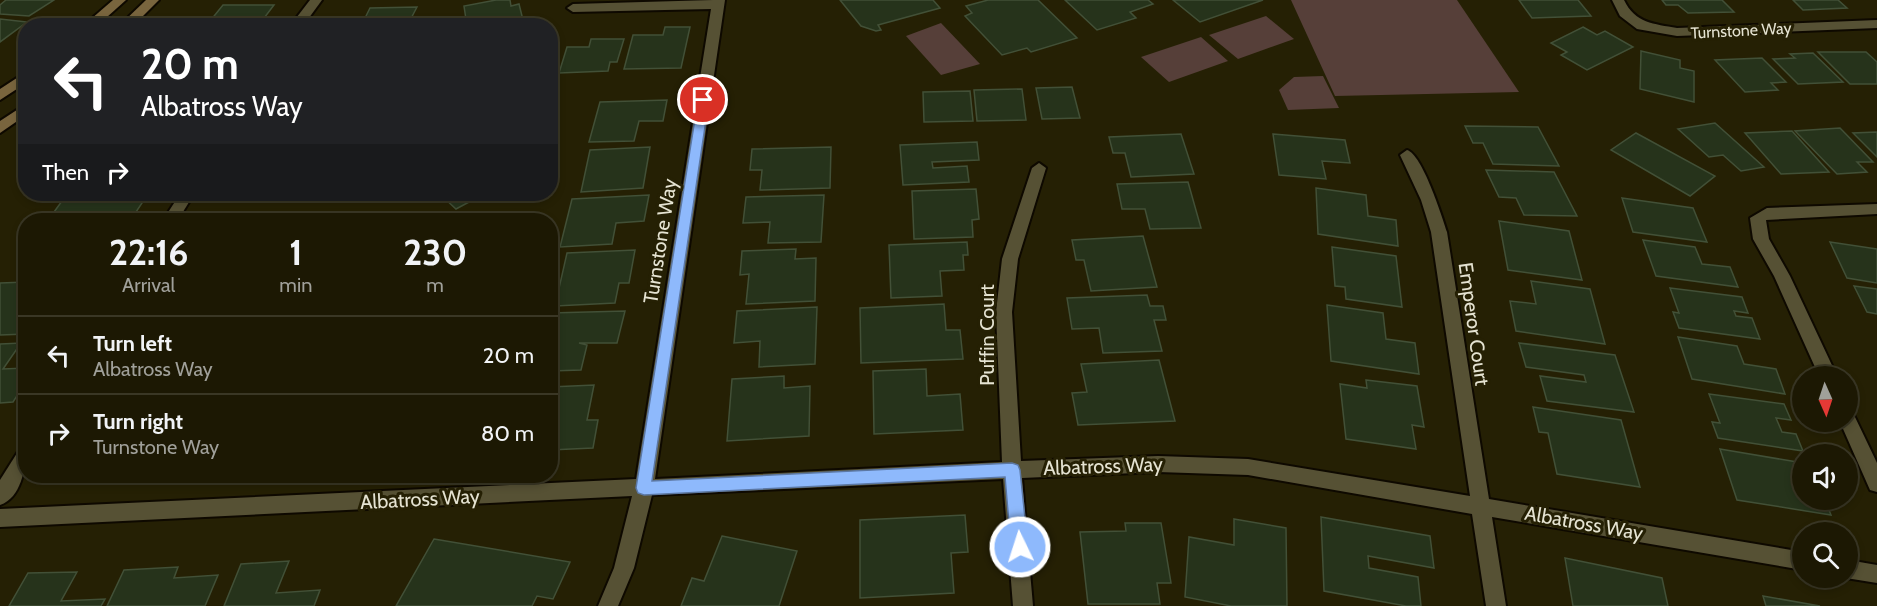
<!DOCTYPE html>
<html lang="en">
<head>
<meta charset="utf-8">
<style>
  :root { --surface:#1c1803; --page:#292512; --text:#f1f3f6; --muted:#a0a09a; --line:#3a3725 }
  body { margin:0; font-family:Cabin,sans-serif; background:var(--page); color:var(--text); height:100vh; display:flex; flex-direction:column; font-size:22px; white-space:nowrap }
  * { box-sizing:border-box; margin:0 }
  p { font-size:20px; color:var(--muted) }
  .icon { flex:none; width:33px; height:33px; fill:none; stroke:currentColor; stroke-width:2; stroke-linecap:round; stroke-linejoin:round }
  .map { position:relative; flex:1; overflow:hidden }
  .details { position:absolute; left:18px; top:213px; width:540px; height:270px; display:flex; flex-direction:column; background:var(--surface); border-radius:24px; box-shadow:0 3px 9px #0003,0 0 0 2px var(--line) }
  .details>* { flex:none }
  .guide { position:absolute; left:18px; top:18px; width:540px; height:183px; border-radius:24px; box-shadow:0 3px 9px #0003,0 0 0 2px var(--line); background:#202124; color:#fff; overflow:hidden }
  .needle { width:39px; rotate:177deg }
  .controls { position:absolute; left:1792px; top:366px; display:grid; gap:12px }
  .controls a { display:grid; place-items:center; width:66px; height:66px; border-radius:50%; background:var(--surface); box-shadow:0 3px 9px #0003,0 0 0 2px var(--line); font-size:30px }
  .pin { position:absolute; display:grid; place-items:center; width:51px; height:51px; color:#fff; margin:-26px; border:3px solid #fff; border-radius:50%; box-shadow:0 2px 6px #0007 }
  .me { position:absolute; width:66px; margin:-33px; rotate:356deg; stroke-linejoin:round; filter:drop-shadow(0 0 4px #0008) }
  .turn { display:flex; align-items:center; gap:21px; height:126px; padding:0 24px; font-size:27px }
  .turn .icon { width:78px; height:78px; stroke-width:2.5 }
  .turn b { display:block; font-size:42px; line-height:51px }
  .then { display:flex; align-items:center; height:57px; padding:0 24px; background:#0003; gap:12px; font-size:22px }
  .eta { display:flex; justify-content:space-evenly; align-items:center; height:102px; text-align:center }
  .eta b { font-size:36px; font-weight:700; line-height:42px }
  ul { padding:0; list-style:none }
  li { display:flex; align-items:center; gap:18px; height:78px; padding:0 24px; border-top:2px solid var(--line) }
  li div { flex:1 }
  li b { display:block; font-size:22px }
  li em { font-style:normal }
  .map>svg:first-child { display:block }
  .green { fill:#563f39 }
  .building { fill:#26331b; stroke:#425037; stroke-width:1.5 }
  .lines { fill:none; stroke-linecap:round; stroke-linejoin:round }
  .minor-casing { stroke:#0e0900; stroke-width:4 }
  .secondary-casing { stroke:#0e0900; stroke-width:4 }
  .minor { fill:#565134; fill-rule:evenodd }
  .secondary { fill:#79653e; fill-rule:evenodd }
  .route { fill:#8eb9fc; stroke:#5c78a4; stroke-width:1.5 }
  .labels { text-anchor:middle; stroke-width:6; stroke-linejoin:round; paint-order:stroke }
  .far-street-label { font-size:16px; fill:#e5e3d2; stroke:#252004 }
  .street-label { font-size:20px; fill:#e5e3d2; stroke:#252004 }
</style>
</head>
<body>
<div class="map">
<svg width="1877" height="606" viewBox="0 0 1877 606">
  <rect width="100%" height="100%" fill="#252004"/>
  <!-- green -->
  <g class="green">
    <polygon points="1291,0 1457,0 1519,92 1335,96"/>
    <polygon points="1266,16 1294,39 1238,59 1209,35"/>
    <polygon points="941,23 980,64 941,75 906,36"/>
    <polygon points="1201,37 1228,61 1169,82 1141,57"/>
    <polygon points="1323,76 1339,108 1288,110 1279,90 1294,77"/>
  </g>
  <!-- building -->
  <g class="building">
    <polygon points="6,0 54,0 29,16 0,14 0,5"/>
    <polygon points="496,0 510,0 511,6 519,4 524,24 467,26 464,6"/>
    <polygon points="840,0 933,0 940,8 878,25 881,30 876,31 861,26"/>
    <polygon points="988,0 1038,0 1077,38 1031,52 1027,48 1002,55 965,16 972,13 966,6"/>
    <polygon points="1065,0 1148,0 1153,4 1130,12 1136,18 1097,30"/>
    <polygon points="1173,0 1263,0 1200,22"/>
    <polygon points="1519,0 1578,0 1591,16 1532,18"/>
    <polygon points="1662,0 1722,0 1734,12 1688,13 1678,5 1666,5"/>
    <polygon points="1793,0 1838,0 1847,8 1803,10"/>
    <polygon points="223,5 274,5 258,26 206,26"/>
    <polygon points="417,7 407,26 344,26 348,18 365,18 370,8"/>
    <polygon points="0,19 27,22 0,42"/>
    <polygon points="665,27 690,27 681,68 624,69 633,35 663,35"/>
    <polygon points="1583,27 1597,35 1605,31 1633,47 1587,70 1561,55 1567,52 1551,43"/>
    <polygon points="591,39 624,39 617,62 610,62 608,71 559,73 567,47 589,47"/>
    <polygon points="1641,51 1680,60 1680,68 1694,71 1694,102 1640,89"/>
    <polygon points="1818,52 1866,52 1877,62 1877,84 1850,84"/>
    <polygon points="1813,53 1843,82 1798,84 1773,59 1795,58 1790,54"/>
    <polygon points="1762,58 1786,82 1771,83 1778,90 1745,92 1715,60"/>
    <polygon points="1072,87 1080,118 1042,119 1036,88"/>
    <polygon points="1022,89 1026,120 977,121 974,90"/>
    <polygon points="970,91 973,121 924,122 923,92"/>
    <polygon points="667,100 663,121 639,121 634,141 589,142 600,102"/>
    <polygon points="1715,123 1764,167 1741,171 1723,155 1709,157 1678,129"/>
    <polygon points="1465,126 1538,127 1559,166 1493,164 1483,143 1473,143"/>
    <polygon points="1840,128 1873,162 1857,162 1867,172 1837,174 1795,131"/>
    <polygon points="1792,131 1829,172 1781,174 1745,133"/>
    <polygon points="1877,132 1877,157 1853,133"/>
    <polygon points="1636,133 1715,176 1690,196 1611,150"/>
    <polygon points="1181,134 1194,174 1131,177 1125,153 1113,153 1109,137"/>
    <polygon points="1273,134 1345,140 1350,163 1322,161 1326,179 1279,175"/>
    <polygon points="977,142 979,160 932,162 933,168 967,166 969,182 903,185 900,145"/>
    <polygon points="650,147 643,188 581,192 590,150"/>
    <polygon points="831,147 830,188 760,190 762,170 750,170 752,149"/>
    <polygon points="1486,170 1554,172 1577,216 1524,215 1516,198 1499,197"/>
    <polygon points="1188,182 1201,228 1150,229 1145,209 1122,209 1117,184"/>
    <polygon points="1316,188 1366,195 1368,216 1396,220 1398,246 1318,234"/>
    <polygon points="976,189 979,219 972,220 973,237 914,239 912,191"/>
    <polygon points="67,194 148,194 134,215 49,219"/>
    <polygon points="447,194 484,194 456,209 442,196"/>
    <polygon points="649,195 644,221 616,223 612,244 560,247 572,199"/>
    <polygon points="824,195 821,242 768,243 770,222 743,223 746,197"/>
    <polygon points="1622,198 1693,208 1707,242 1633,232"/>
    <polygon points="1499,221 1569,231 1582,280 1508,270"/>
    <polygon points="1143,236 1157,287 1091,291 1084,260 1076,260 1072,240"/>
    <polygon points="1643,240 1695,247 1702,264 1730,267 1738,287 1656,276"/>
    <polygon points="967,242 968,255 963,255 964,270 940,271 942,296 891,298 889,245"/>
    <polygon points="1830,242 1877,249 1877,283 1847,278"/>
    <polygon points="1332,247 1396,256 1402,307 1346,299 1345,287 1335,286"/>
    <polygon points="796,249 795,259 816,258 815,301 746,304 749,274 740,275 742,251"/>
    <polygon points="635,250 629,283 619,283 615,303 555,306 567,253"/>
    <polygon points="1531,281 1590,289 1605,344 1516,331 1510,301 1536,304"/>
    <polygon points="26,282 26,334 0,335 0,283"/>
    <polygon points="1854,286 1877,289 1877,314 1867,312"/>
    <polygon points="1670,288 1742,297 1748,313 1734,311 1736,316 1752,318 1760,339 1679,328 1673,312 1679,313"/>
    <polygon points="1147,295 1150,306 1163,306 1166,320 1154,320 1162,351 1103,353 1099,328 1072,329 1067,298"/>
    <polygon points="944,304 946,330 960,330 963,359 861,363 860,308"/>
    <polygon points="1327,305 1383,313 1386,339 1415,343 1419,374 1331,361"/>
    <polygon points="817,307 815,364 759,367 760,341 734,343 737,311"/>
    <polygon points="625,311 617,343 579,343 587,345 581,370 550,371 550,313"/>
    <polygon points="1678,337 1737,346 1744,364 1776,369 1785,394 1692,379"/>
    <polygon points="21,343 3,369 26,368 26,382 13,402 0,403 0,344"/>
    <polygon points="1519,343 1615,355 1634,412 1547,401 1540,376 1586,382 1584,375 1526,367"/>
    <polygon points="1159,360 1175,421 1078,425 1072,393 1087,392 1081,364"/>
    <polygon points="926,369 927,396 960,394 963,430 874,434 873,371"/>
    <polygon points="784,376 784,388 810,386 809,436 727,441 732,379"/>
    <polygon points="1366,380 1417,386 1424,427 1412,425 1416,449 1346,439 1340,384 1367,388"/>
    <polygon points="594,385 587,420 598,420 593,448 550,450 550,387"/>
    <polygon points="1709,394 1784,404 1791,420 1776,418 1782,432 1796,434 1803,451 1718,438 1712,422 1720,423"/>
    <polygon points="1533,407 1621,420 1640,487 1557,474 1548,433 1539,432"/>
    <polygon points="1720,449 1803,463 1803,500 1825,500 1831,515 1737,500"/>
    <polygon points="965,515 968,552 951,553 954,593 860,598 860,520"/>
    <polygon points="1321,517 1430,536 1434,568 1368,556 1369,568 1418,577 1421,606 1406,606 1324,591"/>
    <polygon points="1234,519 1286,528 1287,606 1231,606 1185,597 1189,537 1234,545"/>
    <polygon points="1125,523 1161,523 1171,583 1157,583 1160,604 1088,604 1080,532 1126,531"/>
    <polygon points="722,536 797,551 779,606 681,606 692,578 704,581"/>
    <polygon points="434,539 570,562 553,599 537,596 532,606 396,606"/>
    <polygon points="1565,558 1662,578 1668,606 1573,606"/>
    <polygon points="289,561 276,593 320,590 314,606 224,606 241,564"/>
    <polygon points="178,567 174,578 218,575 205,606 107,606 124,570"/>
    <polygon points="77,572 61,601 105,599 101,606 9,606 28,573"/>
    <polygon points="1763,596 1820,606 1766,606"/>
  </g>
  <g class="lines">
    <defs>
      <g id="minor">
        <polygon points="310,0 322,0 303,26 290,26"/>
        <path d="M713,0H725L655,479L1002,462L996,312L1002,259L1032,168L1039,163L1046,168L1018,259L1012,312L1021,461L1158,456L1248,459L1470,496L1431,232L1421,200L1400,155L1407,150C1422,154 1442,216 1447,232L1489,499L1803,552V570L1492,517L1506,606H1486L1472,514L1248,475L1158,472L1022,478L1033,606H1013L1003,479L652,495L634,568L618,606H598L614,568L632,496L0,527V509L636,479L711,9L573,12L567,8L573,4Z"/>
        <path d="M1612,0H1624C1635,23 1654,24 1677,28L1877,20V28L1677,36L1637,29L1620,16Z"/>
        <polygon points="180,194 194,194 178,220 163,220"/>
        <polygon points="1877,204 1877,214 1766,220 1769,239 1790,276 1837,376 1819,376 1774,276 1753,239 1750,218 1767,208"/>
        <polygon points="1848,412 1854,415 1877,463 1877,492 1870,490 1840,422 1848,422"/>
        <path d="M26,448C26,468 21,498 0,505V480L19,450Z"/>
        <polygon points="1848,560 1877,565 1877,583 1846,578 1848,578"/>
      </g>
      <g id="secondary">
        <polygon points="113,0 126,0 97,26 83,26"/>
        <polygon points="146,0 159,0 133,26 119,26"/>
        <polygon points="26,72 26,83 0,100 0,89"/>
        <polygon points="26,104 26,115 0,133 0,121"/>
      </g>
    </defs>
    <!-- minor casing -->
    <use href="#minor" class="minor-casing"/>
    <!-- secondary casing -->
    <use href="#secondary" class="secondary-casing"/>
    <!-- minor -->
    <use href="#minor" class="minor"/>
    <!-- secondary -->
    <use href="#secondary" class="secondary"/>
  </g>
  <!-- route -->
  <polygon class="route" points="703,96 709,100 652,481 1012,463 1018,465 1020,470 1028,547 1025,553 1020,555 1014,553 1011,547 1005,477 644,495 638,493 636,488 698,100"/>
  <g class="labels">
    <!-- far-street labels -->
    <g class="far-street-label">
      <text transform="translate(1741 30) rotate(-3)" y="6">Turnstone Way</text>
    </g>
    <!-- street labels -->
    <g class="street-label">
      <text transform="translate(660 241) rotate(-81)" y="7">Turnstone Way</text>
      <text transform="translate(1474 324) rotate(82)" y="7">Emperor Court</text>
      <text transform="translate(987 335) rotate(-90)" y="7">Puffin Court</text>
      <text transform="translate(1103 466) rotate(-2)" y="7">Albatross Way</text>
      <text transform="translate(420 499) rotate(-3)" y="7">Albatross Way</text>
      <text transform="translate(1584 523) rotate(10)" y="7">Albatross Way</text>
    </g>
  </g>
</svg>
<div class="controls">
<a><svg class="needle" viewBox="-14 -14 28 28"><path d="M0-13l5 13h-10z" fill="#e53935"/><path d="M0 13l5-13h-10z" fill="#a0a09a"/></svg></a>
<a><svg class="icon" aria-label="sound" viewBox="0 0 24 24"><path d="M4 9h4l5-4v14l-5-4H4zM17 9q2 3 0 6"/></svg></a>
<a><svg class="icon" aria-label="search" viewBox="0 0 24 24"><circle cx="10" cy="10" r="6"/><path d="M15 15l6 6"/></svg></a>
</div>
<div class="pin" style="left:703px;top:100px;background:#d93025"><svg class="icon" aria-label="arrive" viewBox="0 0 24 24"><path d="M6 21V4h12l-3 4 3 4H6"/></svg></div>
<svg class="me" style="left:1020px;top:547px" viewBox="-20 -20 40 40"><circle r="17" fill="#8eb9fc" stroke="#fff" stroke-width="3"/><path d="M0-11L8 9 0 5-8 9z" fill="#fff"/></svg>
<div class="guide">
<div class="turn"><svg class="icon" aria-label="left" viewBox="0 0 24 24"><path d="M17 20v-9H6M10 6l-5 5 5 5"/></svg><div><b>20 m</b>Albatross Way</div></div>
<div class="then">Then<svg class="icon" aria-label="right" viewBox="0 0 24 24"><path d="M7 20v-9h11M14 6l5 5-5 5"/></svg></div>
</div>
<section class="details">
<div class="eta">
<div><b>22:16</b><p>Arrival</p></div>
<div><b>1</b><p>min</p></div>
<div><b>230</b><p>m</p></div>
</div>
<ul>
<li><svg class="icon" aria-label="left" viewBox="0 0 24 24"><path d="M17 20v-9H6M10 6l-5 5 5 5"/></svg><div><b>Turn left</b><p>Albatross Way</p></div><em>20 m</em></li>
<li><svg class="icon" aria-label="right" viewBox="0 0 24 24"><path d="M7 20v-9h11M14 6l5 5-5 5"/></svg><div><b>Turn right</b><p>Turnstone Way</p></div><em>80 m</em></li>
</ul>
</section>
</div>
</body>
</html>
